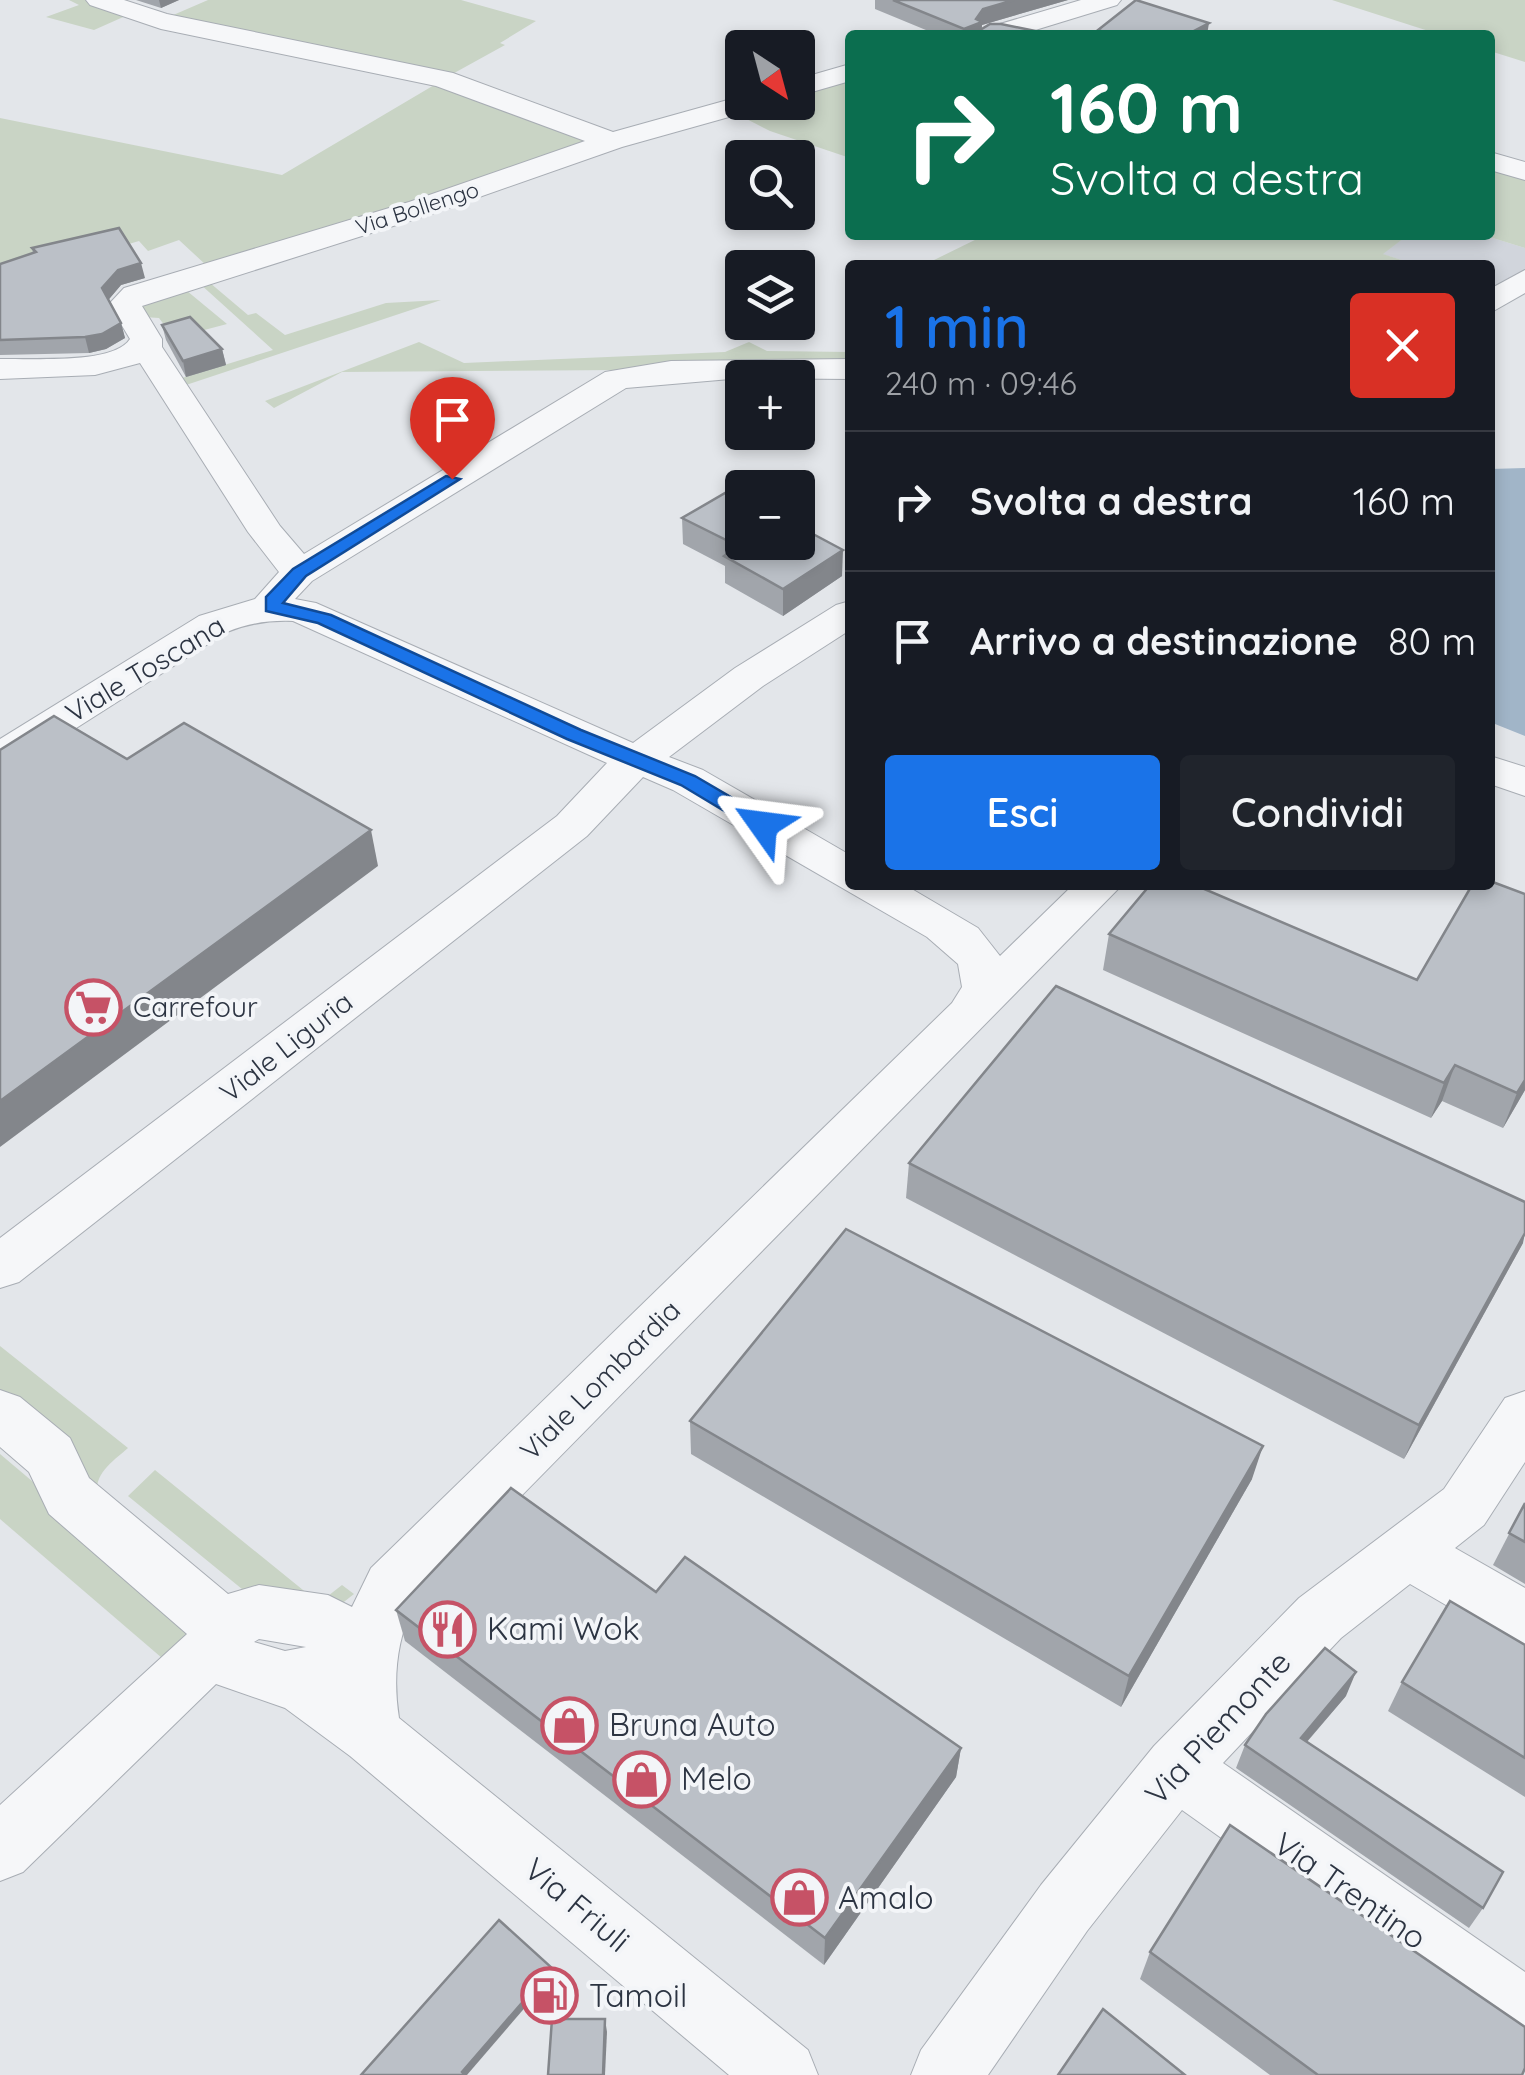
<!DOCTYPE html>
<html lang="it">
<head>
<meta charset="utf-8">
<style>
  :root { --surface:#171b24; --page:#20242c; --text:#f1f3f6; --muted:#9ea1a6; --line:#363941; --accent:#1a73e8 }
  body { margin:0; font-family:Quicksand,sans-serif; background:var(--page); color:var(--text); height:100vh; display:flex; flex-direction:column; font-size:38px; white-space:nowrap }
  * { box-sizing:border-box; margin:0 }
  p { font-size:32px; color:var(--muted) }
  .icon { flex:none; width:55px; height:55px; fill:none; stroke:currentColor; stroke-width:2; stroke-linecap:round; stroke-linejoin:round }
  .map { position:relative; flex:1; overflow:hidden }
  .panel { position:absolute; left:845px; top:260px; width:650px; height:630px; display:flex; flex-direction:column; background:var(--surface); border-radius:10px; box-shadow:0 5px 15px #0003 }
  .panel>* { flex:none }
  .guide { position:absolute; left:845px; top:30px; width:650px; height:210px; border-radius:10px; box-shadow:0 5px 15px #0003; background:#0b6e4f; color:#fff; overflow:hidden }
  .needle { width:65px; rotate:144deg }
  .fabs { position:absolute; left:725px; top:30px; display:grid; gap:20px }
  .fabs a { display:grid; place-items:center; width:90px; height:90px; border-radius:10px; background:var(--surface); box-shadow:0 5px 15px #0003; font-size:50px }
  .pin { position:absolute; display:grid; place-items:center; width:85px; height:85px; color:#fff; margin:-102px -42px; border-radius:50% 50% 50% 0; rotate:-45deg; box-shadow:0 0 10px #0007 }
  .pin .icon { rotate:45deg }
  .me { position:absolute; width:110px; margin:-55px; rotate:301deg; stroke-linejoin:round; filter:drop-shadow(0 0 8px #0008) }
  .turn { display:flex; align-items:center; gap:35px; height:210px; padding:0 40px; font-size:45px }
  .turn .icon { width:130px; height:130px; stroke-width:2.5 }
  .turn b { display:block; font-size:70px; line-height:85px }
  .round { display:grid; place-items:center; flex:none; width:105px; height:105px; border-radius:10px; background:var(--page) }
  .head { display:flex; align-items:center; justify-content:space-between; height:170px; padding:0 40px }
  h1 { font-size:60px; font-weight:600; line-height:75px; color:var(--accent) }
  .primary-button { display:flex; gap:20px; margin-top:auto; padding:20px 40px }
  .primary-button a { flex:1; height:115px; border-radius:10px; background:var(--accent); color:#fff; font-size:40px; font-weight:600; line-height:115px; text-align:center }
  .primary-button a+a { background:var(--page); color:var(--text) }
  ul { padding:0; list-style:none }
  li { display:flex; align-items:center; gap:30px; height:140px; padding:0 40px; border-top:2px solid var(--line) }
  li div { flex:1 }
  li b { display:block; font-size:38px }
  li em { font-style:normal }
  .map>svg:first-child { display:block }
  .built { fill:#d1d5dc }
  .green { fill:#c9d4c5 }
  .water { fill:#a1b5c8 }
  .lines { fill:none; stroke-linecap:round; stroke-linejoin:round }
  .minor-casing { stroke:#a8adb4; stroke-width:2 }
  .minor { fill:#f6f7f9; fill-rule:evenodd }
  .wall { fill:#a1a5ab }
  .shaded-wall { fill:#83868b }
  .building { fill:#bbc0c7; stroke:#83868b; stroke-width:2.5 }
  .route { fill:#1a73e8; stroke:#114b97; stroke-width:2.5 }
  .labels { text-anchor:middle; stroke-width:8; stroke-linejoin:round; paint-order:stroke }
  .far-street-label { font-size:22px; fill:#2c3442; stroke:#f3f5f8 }
  .street-label { font-size:28px; fill:#2c3442; stroke:#f3f5f8 }
  .poi-label { font-size:28px; fill:#2c3442; stroke:#f3f5f8; text-anchor:start }
  .near-poi-label { font-size:32px; fill:#2c3442; stroke:#f3f5f8; text-anchor:start }
  .near-street-label { font-size:32px; fill:#2c3442; stroke:#f3f5f8 }
</style>
</head>
<body>
<div class="map">
<svg width="1525" height="2075" viewBox="0 0 1525 2075">
  <rect width="100%" height="100%" fill="#e3e6ea"/>
  <!-- built -->
  <polygon class="built" points="1408,235 1483,235 1525,248 1525,271 1497,290 1490,288 1490,265 1417,265 1382,254"/>
  <!-- green -->
  <g class="green">
    <polygon points="69,0 92,0 130,14 94,30 46,17 79,5"/>
    <polygon points="208,0 461,0 536,21 500,43 505,45 447,77 164,19"/>
    <polygon points="1332,0 1525,0 1525,62 1490,51 1490,35 1441,35"/>
    <polygon points="850,75 850,158 770,131 731,111 757,103 798,102 798,90"/>
    <polygon points="441,81 591,136 594,145 206,265 179,240 148,251 139,241 0,282 0,118 282,175"/>
    <polygon points="1490,164 1525,173 1525,248 1483,235 1490,235"/>
    <polygon points="985,235 1408,235 1383,254 1417,265 940,265 932,261"/>
    <polygon points="203,277 248,315 256,313 285,335 386,303 441,300 183,386 182,378 273,350 199,283"/>
    <polygon points="181,286 227,324 174,338 159,318 144,317 138,301"/>
    <polygon points="419,342 464,363 725,352 749,342 767,351 850,352 850,364 623,370 342,372 274,408 265,401"/>
    <path d="M0,1346L128,1448C111,1463 94,1473 97,1497L0,1389Z"/>
    <polygon points="0,1454 200,1623 162,1658 0,1519"/>
    <polygon points="155,1470 319,1603 342,1585 354,1594 340,1605 253,1598 128,1496"/>
  </g>
  <!-- water -->
  <polygon class="water" points="1525,468 1525,736 1490,722 1490,469"/>
  <g class="lines">
    <defs>
      <g id="minor">
        <path d="M86,0H124L167,14L453,73L613,132L742,96V102H764L761,108L622,147L431,214L142,306L162,339V347L280,526L304,554L605,372L671,361L850,359V379L742,378L626,388L312,581L295,599L316,603L633,743L735,668L836,605L850,601V630L763,686L669,757L703,770L850,855V885H905L978,928L1000,956L1073,885H1122L413,1606C396,1642 393,1680 399,1718L808,2050L818,2075H729L350,1756L285,1708L216,1684L23,1872L0,1881V1805L187,1634L49,1514L29,1472L0,1447V1390L20,1397L70,1438L89,1478L228,1594L259,1585L328,1595L352,1607L371,1568L952,1003L962,987L958,964L927,937L673,790L643,777L587,836L19,1282L0,1288V1238L557,816L607,763L293,621C269,620 249,623 227,632L15,767L0,771V739L199,616L255,599L279,572L248,532L140,363L95,375L0,379V359C31,358 113,365 130,339L109,304L124,288L409,202L585,141L436,86L161,29L90,5ZM259,1639L306,1647L285,1651L254,1642Z"/>
        <polygon points="1081,0 1121,0 1117,5 1019,35 979,35 983,29"/>
        <polygon points="850,64 850,81 798,96 798,79"/>
        <polygon points="1490,152 1525,162 1525,180 1490,170"/>
        <polygon points="1525,270 1525,293 1490,313 1490,289"/>
        <polygon points="1490,756 1525,767 1525,796 1490,784"/>
        <polygon points="1525,1391 1525,1462 1484,1525 1455,1548 1525,1588 1525,1647 1504,1639 1410,1584 1341,1638 1223,1763 1525,1972 1525,2047 1501,2037 1182,1810 1087,1931 988,2075 911,2075 921,2050 1041,1885 1154,1746 1299,1598 1444,1489 1505,1398"/>
      </g>
    </defs>
    <!-- minor casing -->
    <use href="#minor" class="minor-casing"/>
    <!-- minor -->
    <use href="#minor" class="minor"/>
  </g>
  <!-- wall -->
  <g class="wall">
    <polygon points="136,0 179,0 161,8"/>
    <polygon points="875,0 1068,0 982,25 982,29 1055,35 938,35 875,9"/>
    <polygon points="32,248 145,278 121,285 108,300 121,323 125,338 106,349 89,353 0,355 0,264 33,253"/>
    <polygon points="162,325 222,349 226,365 186,377 166,340"/>
    <polygon points="682,518 803,529 842,576 783,616 725,583 725,566 683,544"/>
    <polygon points="1109,934 1525,1090 1503,1128 1442,1101 1431,1118 1103,970"/>
    <polygon points="909,1163 1523,1243 1404,1459 906,1198"/>
    <polygon points="690,1421 1252,1479 1121,1707 691,1454"/>
    <polygon points="1525,1503 1525,1584 1493,1565"/>
    <polygon points="656,1592 961,1748 956,1777 824,1965 405,1641 396,1610"/>
    <polygon points="1525,1645 1525,1797 1388,1711 1402,1682"/>
    <polygon points="1346,1696 1307,1742 1483,1908 1469,1928 1236,1768 1245,1745"/>
    <polygon points="1150,1952 1522,2075 1270,2075 1140,1979"/>
  </g>
  <!-- shaded-wall -->
  <g class="shaded-wall">
    <polygon points="159,0 179,0 161,8"/>
    <polygon points="1014,0 1068,0 982,25 981,35 964,35 964,29 976,19 983,9"/>
    <polygon points="1209,23 1207,35 1186,35"/>
    <polygon points="141,263 145,278 121,285 105,304 102,288 118,270"/>
    <polygon points="121,323 125,338 106,349 89,353 85,337"/>
    <polygon points="222,349 226,365 186,377 183,361"/>
    <polygon points="803,511 803,537 798,541 798,515"/>
    <polygon points="843,550 842,576 783,616 783,589"/>
    <polygon points="371,830 378,866 0,1147 0,1101"/>
    <polygon points="1455,1065 1442,1101 1431,1118 1444,1083"/>
    <polygon points="1525,1080 1525,1090 1503,1128 1517,1093"/>
    <polygon points="1525,1233 1523,1243 1404,1459 1419,1425"/>
    <polygon points="1263,1446 1252,1479 1121,1707 1129,1676"/>
    <polygon points="1356,1672 1346,1696 1291,1760 1301,1738"/>
    <polygon points="961,1748 956,1777 824,1965 825,1938"/>
    <polygon points="552,1968 553,1975 467,2075 463,2075 462,2072"/>
    <polygon points="605,2019 607,2032 605,2075 603,2075"/>
  </g>
  <!-- building -->
  <g class="building">
    <polygon points="893,0 1014,0 983,9 976,19 982,22 964,29"/>
    <polygon points="1136,0 1209,23 1186,35 1113,35 1098,30"/>
    <polygon points="990,24 1001,24 1055,35 972,35"/>
    <polygon points="119,228 141,263 118,270 102,288 121,323 102,334 85,337 0,340 0,264 36,252 32,248"/>
    <polygon points="190,317 222,349 183,361 162,325"/>
    <polygon points="744,482 754,488 742,488 742,542 798,542 798,526 843,550 783,589 724,556 738,546 682,518"/>
    <polygon points="54,716 127,759 184,723 371,830 0,1101 0,750"/>
    <polygon points="1490,881 1525,894 1525,1080 1517,1093 1455,1065 1444,1083 1109,934 1150,885 1195,885 1417,980 1472,885 1490,885"/>
    <polygon points="1056,986 1525,1202 1525,1233 1419,1425 909,1163"/>
    <polygon points="846,1229 1263,1446 1129,1676 690,1421"/>
    <polygon points="511,1488 656,1592 685,1557 961,1748 825,1938 396,1610"/>
    <polygon points="1525,1503 1525,1542 1509,1533"/>
    <polygon points="1450,1601 1525,1645 1525,1758 1402,1682"/>
    <polygon points="1325,1648 1356,1672 1301,1738 1503,1872 1483,1908 1245,1745 1266,1714"/>
    <polygon points="1230,1825 1525,2027 1525,2068 1522,2075 1318,2075 1150,1952"/>
    <polygon points="499,1920 552,1968 462,2072 465,2075 361,2075"/>
    <polygon points="1103,2009 1185,2075 1058,2075"/>
    <polygon points="552,2019 605,2019 603,2075 548,2075"/>
  </g>
  <!-- route -->
  <polygon class="route" points="446,476 460,479 306,576 283,603 331,615 581,730 695,776 770,820 773,825 770,830 756,830 681,785 567,739 318,623 266,611 266,597 293,569"/>
  <!-- icons -->
  <defs>
    <symbol id="supermarket-ring" viewBox="-11 -11 22 22"><circle r="9.5" fill="#f3f5f8" stroke="#c65266" stroke-width="1.5"/><path d="M-6-5.5h2.5l.6 2H6L4.5 2H-2.5L-4.4-4H-6ZM-1.5 3.2a1.3 1.3 0 1 0 .1 0ZM3 3.2a1.3 1.3 0 1 0 .1 0Z" fill="#c65266"/></symbol>
    <symbol id="restaurant-ring" viewBox="-11 -11 22 22"><circle r="9.5" fill="#f3f5f8" stroke="#c65266" stroke-width="1.5"/><path d="M-5-6h1v4h1v-4h1v4h1v-4h1v5L-1.5 .5V6h-2V.5L-5-1ZM5-6V6H3V1.5H1.5Q1.5-4 5-6Z" fill="#c65266"/></symbol>
    <symbol id="shop-ring" viewBox="-11 -11 22 22"><circle r="9.5" fill="#f3f5f8" stroke="#c65266" stroke-width="1.5"/><path d="M-5-2.5h2.3a2.7 3.5 0 0 1 5.4 0H5L5.5 6h-11ZM-1.5-2.5h3a1.5 2.3 0 0 0-3 0Z" fill="#c65266"/></symbol>
    <symbol id="fuel-ring" viewBox="-11 -11 22 22"><circle r="9.5" fill="#f3f5f8" stroke="#c65266" stroke-width="1.5"/><path d="M-5.5-6h7V0h2V4h1.3V-2.5L3-4.5l.8-.8L6-3V5H2.5V1h-1V6h-7ZM-4.2-4.7v3.2H.2V-4.7Z" fill="#c65266"/></symbol>
  </defs>
  <g fill-rule="evenodd">
    <use href="#supermarket-ring" x="62" y="976" width="63" height="63"/>
    <use href="#restaurant-ring" x="416" y="1598" width="63" height="63"/>
    <use href="#shop-ring" x="538" y="1694" width="63" height="63"/>
    <use href="#shop-ring" x="610" y="1748" width="63" height="63"/>
    <use href="#shop-ring" x="768" y="1866" width="63" height="63"/>
    <use href="#fuel-ring" x="518" y="1964" width="63" height="63"/>
  </g>
  <g class="labels">
    <!-- far-street labels -->
    <g class="far-street-label">
      <text transform="translate(417 208) rotate(-18)" y="8">Via Bollengo</text>
    </g>
    <!-- street labels -->
    <g class="street-label">
      <text transform="translate(145 669) rotate(-31)" y="10">Viale Toscana</text>
      <text transform="translate(286 1047) rotate(-38)" y="10">Viale Liguria</text>
      <text transform="translate(600 1380) rotate(-45)" y="10">Viale Lombardia</text>
    </g>
    <!-- poi labels -->
    <g class="poi-label">
      <text x="133" y="1017">Carrefour</text>
    </g>
    <!-- near-poi labels -->
    <g class="near-poi-label">
      <text x="487" y="1640">Kami Wok</text>
      <text x="609" y="1736">Bruna Auto</text>
      <text x="681" y="1790">Melo</text>
      <text x="838" y="1909">Amalo</text>
      <text x="589" y="2007">Tamoil</text>
    </g>
    <!-- near-street labels -->
    <g class="near-street-label">
      <text transform="translate(1218 1728) rotate(-47)" y="11">Via Piemonte</text>
      <text transform="translate(1350 1891) rotate(35)" y="11">Via Trentino</text>
      <text transform="translate(577 1905) rotate(40)" y="11">Via Friuli</text>
    </g>
  </g>
</svg>
<div class="fabs">
<a><svg class="needle" viewBox="-14 -14 28 28"><path d="M0-13l5 13h-10z" fill="#e53935"/><path d="M0 13l5-13h-10z" fill="#9ea1a6"/></svg></a>
<a><svg class="icon" aria-label="search" viewBox="0 0 24 24"><circle cx="10" cy="10" r="6"/><path d="M15 15l6 6"/></svg></a>
<a><svg class="icon" aria-label="layers" viewBox="0 0 24 24"><path d="M12 4l9 5-9 5-9-5zM3 14l9 5 9-5"/></svg></a>
<a>+</a>
<a>−</a>
</div>
<div class="pin" style="left:452px;top:479px;background:#d93025"><svg class="icon" aria-label="arrive" viewBox="0 0 24 24"><path d="M6 21V4h12l-3 4 3 4H6"/></svg></div>
<svg class="me" style="left:763px;top:825px" viewBox="-20 -20 40 40"><path d="M0-17L14 15 0 8-14 15z" fill="#1a73e8" stroke="#fff" stroke-width="4"/></svg>
<div class="guide">
<div class="turn"><svg class="icon" aria-label="right" viewBox="0 0 24 24"><path d="M7 20v-9h11M14 6l5 5-5 5"/></svg><div><b>160 m</b>Svolta a destra</div></div>
</div>
<section class="panel">
<div class="head"><div><h1>1 min</h1><p>240 m · 09:46</p></div><a class="round" style="background:#d93025;color:#fff"><svg class="icon" aria-label="close" viewBox="0 0 24 24"><path d="M6 6l12 12M18 6L6 18"/></svg></a></div>
<ul>
<li><svg class="icon" aria-label="right" viewBox="0 0 24 24"><path d="M7 20v-9h11M14 6l5 5-5 5"/></svg><div><b>Svolta a destra</b></div><em>160 m</em></li>
<li><svg class="icon" aria-label="arrive" viewBox="0 0 24 24"><path d="M6 21V4h12l-3 4 3 4H6"/></svg><div><b>Arrivo a destinazione</b></div><em>80 m</em></li>
</ul>
<div class="primary-button"><a>Esci</a><a>Condividi</a></div>
</section>
</div>
</body>
</html>
